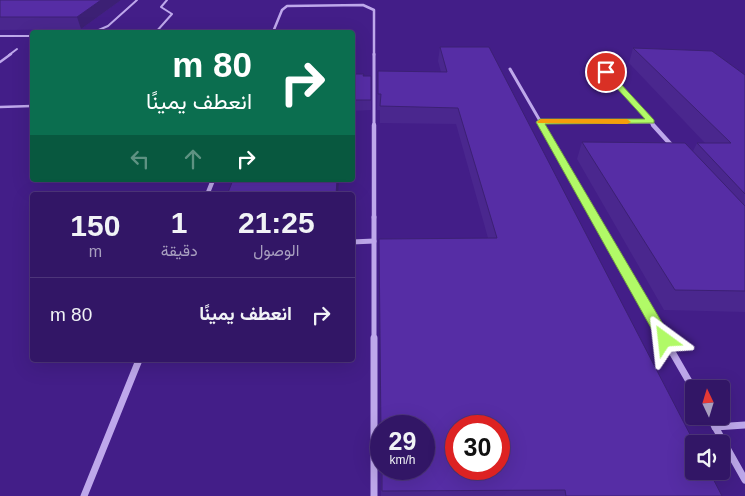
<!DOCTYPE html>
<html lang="ar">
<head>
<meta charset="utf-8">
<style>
  :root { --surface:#321666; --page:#3d236f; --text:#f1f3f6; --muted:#a89fbf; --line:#4d357a }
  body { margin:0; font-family:Arial,Vazirmatn,sans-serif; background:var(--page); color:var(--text); direction:rtl; height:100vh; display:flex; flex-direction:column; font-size:19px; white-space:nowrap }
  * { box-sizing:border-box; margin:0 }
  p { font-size:16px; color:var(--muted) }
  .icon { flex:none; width:28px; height:28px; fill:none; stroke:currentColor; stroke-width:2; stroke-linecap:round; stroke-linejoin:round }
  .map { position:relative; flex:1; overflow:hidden; direction:ltr }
  .details { position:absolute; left:30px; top:192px; width:325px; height:170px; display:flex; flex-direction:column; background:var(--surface); border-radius:5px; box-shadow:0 5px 20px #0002,0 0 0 1px var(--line); direction:rtl }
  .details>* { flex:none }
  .hud { position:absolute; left:30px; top:30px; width:325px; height:152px; border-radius:5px; box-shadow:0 5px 20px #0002,0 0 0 1px var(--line); direction:rtl; background:#0b6e4f; color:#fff; overflow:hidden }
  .needle { width:32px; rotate:356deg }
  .tools { position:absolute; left:685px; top:380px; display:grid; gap:10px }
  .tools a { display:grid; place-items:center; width:45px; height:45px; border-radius:5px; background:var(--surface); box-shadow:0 5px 20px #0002,0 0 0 1px var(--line); font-size:25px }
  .speed { position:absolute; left:370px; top:415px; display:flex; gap:10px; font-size:25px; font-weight:700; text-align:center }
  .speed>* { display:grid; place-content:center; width:65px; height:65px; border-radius:50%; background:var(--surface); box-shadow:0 5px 20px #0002,0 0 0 1px var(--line); line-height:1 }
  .speed small { font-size:12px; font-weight:400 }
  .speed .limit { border:8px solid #d22; background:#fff; color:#111 }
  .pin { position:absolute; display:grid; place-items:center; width:42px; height:42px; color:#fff; margin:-21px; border:2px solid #fff; border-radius:50%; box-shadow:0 1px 5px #0007 }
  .me { position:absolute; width:55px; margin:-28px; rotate:330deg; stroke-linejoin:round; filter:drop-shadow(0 0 4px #0008) }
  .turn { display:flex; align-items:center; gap:18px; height:105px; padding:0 20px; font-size:22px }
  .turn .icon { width:65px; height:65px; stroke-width:2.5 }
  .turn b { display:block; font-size:35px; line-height:42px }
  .lanes { display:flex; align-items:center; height:48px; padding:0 20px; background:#0003; justify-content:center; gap:25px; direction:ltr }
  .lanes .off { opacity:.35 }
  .eta { display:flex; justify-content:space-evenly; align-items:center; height:85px; text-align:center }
  .eta b { font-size:30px; font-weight:800; line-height:35px }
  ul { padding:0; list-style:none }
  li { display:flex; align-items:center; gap:15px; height:75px; padding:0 20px; border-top:1px solid var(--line) }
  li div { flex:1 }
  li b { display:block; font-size:19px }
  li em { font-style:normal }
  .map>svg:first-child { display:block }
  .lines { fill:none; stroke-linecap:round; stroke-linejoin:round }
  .lane-far1 { stroke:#bea8eb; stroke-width:2 }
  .lane { stroke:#bea8eb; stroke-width:2.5 }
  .street-far4 { stroke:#bea8eb; stroke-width:2.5 }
  .street-far3 { stroke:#bea8eb; stroke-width:3 }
  .street-far2 { stroke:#bea8eb; stroke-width:4.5 }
  .street-far1 { stroke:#bea8eb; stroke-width:5 }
  .street { stroke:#bea8eb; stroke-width:7 }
  .wall { fill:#4a278e; fill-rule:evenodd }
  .shaded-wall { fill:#3c2074 }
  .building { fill:#562da5; stroke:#3c2074; fill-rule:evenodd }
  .route { fill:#b1fa67; stroke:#73a243 }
  .slow { fill:#f59e0b }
</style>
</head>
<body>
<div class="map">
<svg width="745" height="496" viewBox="0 0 745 496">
  <rect width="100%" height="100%" fill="#431e88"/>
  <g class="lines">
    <!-- lane-far1 -->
    <g class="lane-far1">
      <polyline points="94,32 108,26 137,0"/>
      <polyline points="156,32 172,14 161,7 167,0"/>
      <polyline points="0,36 32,36"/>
      <polyline points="9,55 17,49"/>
    </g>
    <!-- lane -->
    <g class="lane">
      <polyline points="0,62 11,54"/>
      <polyline points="0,107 32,106"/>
    </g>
    <!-- street-far4 -->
    <polyline class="street-far4" points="273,32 282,10 287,6 363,5 374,10 374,55"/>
    <!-- street-far3 -->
    <g class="street-far3">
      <polyline points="374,54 374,126"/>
      <polyline points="510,69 543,126"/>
      <polyline points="605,71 654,126"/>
      <polyline points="540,122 651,122"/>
    </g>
    <!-- street-far2 -->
    <g class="street-far2">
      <polyline points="374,125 374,218"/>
      <polyline points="542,125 596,218"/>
      <polyline points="653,125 673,147"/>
      <polyline points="207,195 213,180"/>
    </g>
    <!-- street-far1 -->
    <g class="street-far1">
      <polyline points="374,217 374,339"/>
      <polyline points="595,217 665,339"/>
      <polyline points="352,242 374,241"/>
    </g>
    <!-- street -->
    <g class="street">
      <polyline points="374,338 374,496"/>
      <polyline points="664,338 694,390"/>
      <polyline points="709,416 745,480"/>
      <polyline points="715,427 745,425"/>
      <polyline points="84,496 139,360"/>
    </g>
  </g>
  <!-- wall -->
  <g class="wall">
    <polygon points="0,0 121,0 81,29 0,30"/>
    <path d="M440,47L722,496H381L379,239L488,238L456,124L380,123V110H377L378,71L441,72L438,61ZM381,426L424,469H381Z"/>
    <polygon points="633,48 745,75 745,312 664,310 577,159 582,142 693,151 697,143 705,143 629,63"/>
    <polygon points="352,74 364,74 364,76 371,76 371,110 352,111"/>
  </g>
  <!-- shaded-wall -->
  <g class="shaded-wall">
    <polygon points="101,0 121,0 81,29 77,17"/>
    <polygon points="337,180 339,180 338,195 336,195"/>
  </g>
  <!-- building -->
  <g class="building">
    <polygon points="0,0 101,0 77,17 0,17"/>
    <path d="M440,47H489L695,444H694V471H709L722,496H566L565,490L382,491V469H424V426H381V434L379,239L497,238L458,108L380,106L381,94H378V71L447,72ZM456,426H499V469H456Z"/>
    <polygon points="633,48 712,51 745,75 745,194 697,143 731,143"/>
    <polygon points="352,74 364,74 363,76 371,76 371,100 352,100"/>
    <polygon points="582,142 685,143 745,206 745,291 675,290"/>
    <polygon points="233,180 337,180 336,195 227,195"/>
  </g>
  <!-- route -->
  <polygon class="route" points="603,70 608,70 654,120 654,123 545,124 670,336 672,340 670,344 665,345 660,344 536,122 540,119 645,119 603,73"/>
  <!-- slow -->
  <polygon class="slow" points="541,119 627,119 631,122 627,124 538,123 537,122"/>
</svg>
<div class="tools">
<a><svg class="needle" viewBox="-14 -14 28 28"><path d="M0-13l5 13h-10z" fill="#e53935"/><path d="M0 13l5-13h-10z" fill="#a89fbf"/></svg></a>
<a><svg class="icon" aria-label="sound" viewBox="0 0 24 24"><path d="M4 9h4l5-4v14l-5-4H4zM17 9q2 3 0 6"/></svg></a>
</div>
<div class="speed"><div>29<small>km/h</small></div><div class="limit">30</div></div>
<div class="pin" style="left:606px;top:72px;background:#d93025"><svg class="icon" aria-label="arrive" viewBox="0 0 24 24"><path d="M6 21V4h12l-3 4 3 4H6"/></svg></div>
<svg class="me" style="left:665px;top:340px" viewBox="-20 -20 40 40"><path d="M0-17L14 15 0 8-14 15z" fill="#b1fa67" stroke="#fff" stroke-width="4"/></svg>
<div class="hud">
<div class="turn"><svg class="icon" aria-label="right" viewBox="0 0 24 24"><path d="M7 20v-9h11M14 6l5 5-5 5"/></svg><div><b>80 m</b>انعطف يمينًا</div></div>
<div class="lanes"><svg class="icon off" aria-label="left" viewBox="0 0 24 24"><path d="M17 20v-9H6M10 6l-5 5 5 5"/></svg><svg class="icon off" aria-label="ahead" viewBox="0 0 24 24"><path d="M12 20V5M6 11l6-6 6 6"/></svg><svg class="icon" aria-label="right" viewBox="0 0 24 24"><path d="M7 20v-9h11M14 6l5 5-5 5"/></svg></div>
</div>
<section class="details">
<div class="eta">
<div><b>21:25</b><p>الوصول</p></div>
<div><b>1</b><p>دقيقة</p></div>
<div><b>150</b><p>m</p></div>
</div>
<ul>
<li><svg class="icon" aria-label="right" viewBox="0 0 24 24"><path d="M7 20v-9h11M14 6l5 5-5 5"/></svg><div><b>انعطف يمينًا</b></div><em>80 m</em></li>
</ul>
</section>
</div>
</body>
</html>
